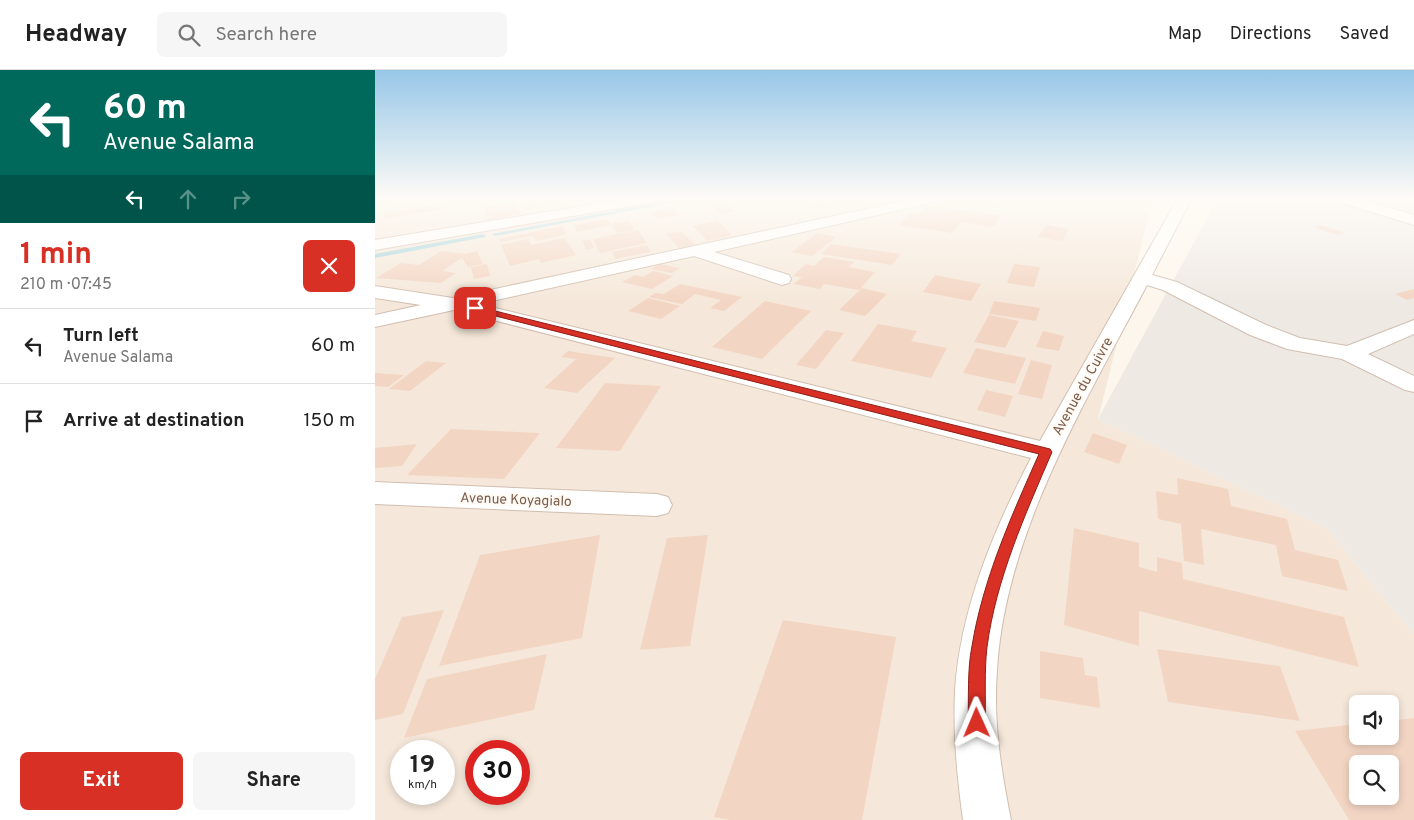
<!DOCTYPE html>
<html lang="en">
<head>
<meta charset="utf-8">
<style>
  :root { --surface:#fff; --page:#f6f6f6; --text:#222; --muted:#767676; --line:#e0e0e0; --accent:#d93025 }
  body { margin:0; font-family:Overpass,sans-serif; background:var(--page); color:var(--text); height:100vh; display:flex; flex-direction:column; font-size:19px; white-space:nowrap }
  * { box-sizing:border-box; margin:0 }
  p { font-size:16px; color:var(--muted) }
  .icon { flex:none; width:28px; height:28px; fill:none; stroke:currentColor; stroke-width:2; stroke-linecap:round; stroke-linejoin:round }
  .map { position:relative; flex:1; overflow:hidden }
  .panel { display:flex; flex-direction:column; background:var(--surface); width:375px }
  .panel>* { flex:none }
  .top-card { background:#00695c; color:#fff; overflow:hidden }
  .controls { position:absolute; left:974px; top:625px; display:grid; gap:10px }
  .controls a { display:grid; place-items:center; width:50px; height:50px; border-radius:8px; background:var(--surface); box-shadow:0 2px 8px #0003; font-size:25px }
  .speed { position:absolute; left:15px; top:670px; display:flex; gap:10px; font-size:25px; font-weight:700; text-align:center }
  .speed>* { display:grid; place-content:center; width:65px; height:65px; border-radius:50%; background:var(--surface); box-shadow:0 2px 8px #0003; line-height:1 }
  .speed small { font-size:12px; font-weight:400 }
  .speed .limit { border:8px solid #d22; background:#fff; color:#111 }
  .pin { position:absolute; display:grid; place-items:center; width:42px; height:42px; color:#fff; margin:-21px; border-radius:10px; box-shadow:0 2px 8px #0006 }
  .me { position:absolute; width:55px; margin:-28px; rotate:359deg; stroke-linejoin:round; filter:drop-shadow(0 0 4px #0008) }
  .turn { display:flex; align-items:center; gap:18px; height:105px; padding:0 20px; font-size:22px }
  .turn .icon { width:65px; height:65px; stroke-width:2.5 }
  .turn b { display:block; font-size:35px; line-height:42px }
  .lanes { display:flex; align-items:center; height:48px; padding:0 20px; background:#0003; justify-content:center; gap:25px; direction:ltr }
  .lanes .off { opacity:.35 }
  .round { display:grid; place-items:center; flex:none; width:52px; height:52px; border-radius:8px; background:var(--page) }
  .headline { display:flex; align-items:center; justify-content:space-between; height:85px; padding:0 20px }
  h1 { font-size:30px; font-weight:700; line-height:38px; color:var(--accent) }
  .primary-button { display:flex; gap:10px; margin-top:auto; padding:10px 20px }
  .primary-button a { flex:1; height:58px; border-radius:8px; background:var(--accent); color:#fff; font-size:20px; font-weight:700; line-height:58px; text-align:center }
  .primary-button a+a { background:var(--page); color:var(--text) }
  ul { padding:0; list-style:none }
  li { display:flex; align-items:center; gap:15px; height:75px; padding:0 20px; border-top:1px solid var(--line) }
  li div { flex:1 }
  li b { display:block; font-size:19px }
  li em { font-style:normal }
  header { display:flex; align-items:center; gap:30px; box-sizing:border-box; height:70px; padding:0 25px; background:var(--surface); border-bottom:1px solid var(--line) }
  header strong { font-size:24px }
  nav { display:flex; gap:28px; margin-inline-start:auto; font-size:18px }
  .search { width:350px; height:45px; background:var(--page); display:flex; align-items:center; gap:12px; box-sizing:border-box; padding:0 18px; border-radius:8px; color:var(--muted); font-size:19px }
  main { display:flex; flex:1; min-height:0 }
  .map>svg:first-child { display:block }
  .residential { fill:#f5e8da; fill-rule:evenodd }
  .industrial { fill:#efe9e4 }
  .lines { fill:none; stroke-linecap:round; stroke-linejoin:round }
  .stream { fill:#a5d3da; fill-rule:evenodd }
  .building { fill:#f3d5c3; fill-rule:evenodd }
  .minor-casing { stroke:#d1beb0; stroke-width:2 }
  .minor { fill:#fff; fill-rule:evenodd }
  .route { fill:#d93025; stroke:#8d1f18 }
  .labels { text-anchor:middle; stroke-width:4; stroke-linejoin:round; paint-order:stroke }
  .street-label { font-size:14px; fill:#7a5c4d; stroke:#fffaf3 }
</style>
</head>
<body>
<header>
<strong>Headway</strong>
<div class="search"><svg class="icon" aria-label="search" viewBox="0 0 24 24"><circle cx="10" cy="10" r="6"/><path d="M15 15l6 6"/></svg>Search here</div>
<nav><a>Map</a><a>Directions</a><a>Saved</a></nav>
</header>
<main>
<section class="panel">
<div class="top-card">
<div class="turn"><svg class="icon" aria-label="left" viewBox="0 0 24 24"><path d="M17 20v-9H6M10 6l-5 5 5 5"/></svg><div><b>60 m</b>Avenue Salama</div></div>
<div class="lanes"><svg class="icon" aria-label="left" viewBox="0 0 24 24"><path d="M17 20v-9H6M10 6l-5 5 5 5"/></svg><svg class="icon off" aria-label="ahead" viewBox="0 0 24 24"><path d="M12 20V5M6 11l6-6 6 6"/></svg><svg class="icon off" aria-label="right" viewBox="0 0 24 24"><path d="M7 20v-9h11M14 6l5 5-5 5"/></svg></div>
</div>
<div class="headline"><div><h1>1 min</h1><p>210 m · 07:45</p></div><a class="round" style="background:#d93025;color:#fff"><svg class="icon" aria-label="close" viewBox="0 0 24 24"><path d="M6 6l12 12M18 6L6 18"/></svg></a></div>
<ul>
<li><svg class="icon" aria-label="left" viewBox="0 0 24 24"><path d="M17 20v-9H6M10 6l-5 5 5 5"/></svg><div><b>Turn left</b><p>Avenue Salama</p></div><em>60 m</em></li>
<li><svg class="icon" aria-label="arrive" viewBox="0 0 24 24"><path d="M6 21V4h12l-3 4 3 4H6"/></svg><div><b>Arrive at destination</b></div><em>150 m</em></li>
</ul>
<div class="primary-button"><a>Exit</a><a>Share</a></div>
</section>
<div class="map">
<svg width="1039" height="750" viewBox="0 0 1039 750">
  <rect width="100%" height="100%" fill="#fdf6ec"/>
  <!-- residential -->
  <path class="residential" d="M0,128H778L723,349L952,459L1039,565V750H0ZM982,634H1015V666H982ZM26,681H69V724H26ZM101,681H144V724H101ZM982,694H1015V726H982Z"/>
  <!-- industrial -->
  <polygon class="industrial" points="843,128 1039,128 1039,565 952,459 723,349"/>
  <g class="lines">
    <!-- stream -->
    <g class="stream">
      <polygon points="305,128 308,130 307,131 120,166 117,164"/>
      <polygon points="311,128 321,128 318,130"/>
      <polygon points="108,164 111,166 110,167 0,188 0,184"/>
    </g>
  </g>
  <!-- building -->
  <g class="building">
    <polygon points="19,128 62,128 62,130 19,140"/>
    <polygon points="153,128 174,128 178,134 149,140 143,129"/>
    <polygon points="196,128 252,128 228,133 226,130 201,135"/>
    <polygon points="344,128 376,128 381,131 354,137 359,141 346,144 329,131"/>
    <polygon points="393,128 400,128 408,134 396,136 387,129"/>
    <polygon points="422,128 453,128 464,134 441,139"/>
    <polygon points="614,128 646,128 655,131 645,134 638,132 623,137 606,130"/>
    <polygon points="139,132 146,144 113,150 108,137"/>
    <polygon points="67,134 67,139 8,149 9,143"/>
    <polygon points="552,135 626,146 619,157 586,152 577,163 524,155 536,143 543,144"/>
    <polygon points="297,137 304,145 283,149 276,142"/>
    <polygon points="232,149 236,155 202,162 199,155"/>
    <polygon points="342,150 357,165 332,171 318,156"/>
    <polygon points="254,151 260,160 242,163 236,154"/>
    <polygon points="671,155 694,159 687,171 663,167"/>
    <polygon points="945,155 968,162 964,165 940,158"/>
    <polygon points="187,156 192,164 161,171 158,166 125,172 124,169"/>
    <polygon points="263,160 272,173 225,183 218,169"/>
    <polygon points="306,161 320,175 304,178 291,164"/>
    <polygon points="442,163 461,167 437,186 417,182"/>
    <polygon points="190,168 201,185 166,193 164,189 135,196 126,175 153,169 156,175"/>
    <polygon points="215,169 219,178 211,180 207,171"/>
    <polygon points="456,174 526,184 517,195 446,184"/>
    <polygon points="272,175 276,182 240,189 237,182"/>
    <polygon points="66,181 90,184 102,181 108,194 93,197 87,188 67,201 81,203 66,213 1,208 26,193 44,195"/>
    <polygon points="449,187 479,192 474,197 500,202 484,220 449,214 445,219 419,214 427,207 418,206 431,194 439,196"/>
    <polygon points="112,194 115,206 99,209 96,197"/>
    <polygon points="284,194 305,198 297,203 276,199"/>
    <polygon points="639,194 665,197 659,217 632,213"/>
    <polygon points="278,201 298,206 277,219 247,212 260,205 268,207"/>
    <polygon points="560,205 606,214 596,231 548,222"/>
    <polygon points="305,214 367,227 349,241 335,238 346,230 320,224 307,234 274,227 280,223 289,224"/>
    <polygon points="487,218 512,224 490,246 464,240"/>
    <polygon points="1039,219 1039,228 1032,230 1020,224"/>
    <polygon points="273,228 305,236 286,249 253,241"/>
    <polygon points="390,231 436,241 387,289 337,277"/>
    <polygon points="619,231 665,238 661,251 614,244"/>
    <polygon points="614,245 644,251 630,278 599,272"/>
    <polygon points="503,254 542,261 536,271 572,278 556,308 476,291"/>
    <polygon points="451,260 469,263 441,299 421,295"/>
    <polygon points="668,261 689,266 684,281 661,277"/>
    <polygon points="601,278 651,288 640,314 588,303"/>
    <polygon points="193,281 240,288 202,323 169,318 201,289 186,287"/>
    <polygon points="656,290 677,295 667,329 643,324"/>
    <polygon points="51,291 71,293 35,321 14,319"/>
    <polygon points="0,303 29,305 13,317 0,316"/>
    <polygon points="230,313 286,316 245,381 181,378"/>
    <polygon points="611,320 638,326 630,347 602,340"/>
    <polygon points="76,359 165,363 129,409 32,405"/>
    <polygon points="718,363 752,375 744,394 709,382"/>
    <polygon points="42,374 27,396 0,398 0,378"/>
    <polygon points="802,408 853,419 856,436 912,449 920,480 963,490 973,521 907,506 901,475 826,459 829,495 809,491 806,454 783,449 781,421 803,425"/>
    <polygon points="699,458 764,473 764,497 782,502 782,487 807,493 808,509 969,547 984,597 764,541 764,576 689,555"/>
    <polygon points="225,465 207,568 64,596 105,485"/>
    <polygon points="333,465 315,576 265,580 292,468"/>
    <polygon points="69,540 28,644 0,650 0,609 27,547"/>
    <polygon points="408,550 521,567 487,750 355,750 339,747"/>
    <polygon points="782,579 905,596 925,651 793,632"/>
    <polygon points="665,581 708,588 710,605 722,607 725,638 665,628"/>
    <polygon points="172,584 159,640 29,668 52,609"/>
    <path d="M1039,648V750H974L920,661L982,654V666H1015V651ZM982,694H1015V726H982Z"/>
  </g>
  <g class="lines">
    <defs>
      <g id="minor">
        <polygon points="256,128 286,128 284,131 279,132 0,180 0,170"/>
        <path d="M542,128H567L565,131L560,132L339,182L414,205L416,209L414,213L407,215L319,186L104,234L665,371L803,128H817L777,205L802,212L891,255L925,268L972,276L1039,250V264L993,284L1039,306V322L1030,320L967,289L912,279L875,265L788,220L772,215C710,333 630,464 622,600C618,651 626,700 636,750H588C582,707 578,664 580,621C585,540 619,459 656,388L79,240L0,257V245L46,235L0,228V216L78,228Z"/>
        <polygon points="959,128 980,128 1039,145 1039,155 961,131"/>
        <polygon points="0,412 282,424 293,427 297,435 293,443 282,446 0,434"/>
      </g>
    </defs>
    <!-- minor casing -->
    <use href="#minor" class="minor-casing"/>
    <!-- minor -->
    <use href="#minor" class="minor"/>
  </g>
  <!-- sky -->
  <linearGradient id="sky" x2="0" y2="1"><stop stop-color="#97c7e8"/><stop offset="0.55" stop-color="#fefbf6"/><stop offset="1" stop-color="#fefbf6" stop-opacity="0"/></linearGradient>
  <rect width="1039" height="233" fill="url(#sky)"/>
  <!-- route -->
  <path class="route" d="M100,236L675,379L677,382C650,445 621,509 612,577C609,602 611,628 610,653L608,659L602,662L596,659L593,653C594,628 592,601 597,576C608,509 636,447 664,384L97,240L95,238Z"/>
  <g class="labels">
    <!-- street labels -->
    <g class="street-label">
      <text transform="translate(707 316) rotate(-61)" y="5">Avenue du Cuivre</text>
      <text transform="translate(141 429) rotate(2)" y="5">Avenue Koyagialo</text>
    </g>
  </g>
</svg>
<div class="controls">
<a><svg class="icon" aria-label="sound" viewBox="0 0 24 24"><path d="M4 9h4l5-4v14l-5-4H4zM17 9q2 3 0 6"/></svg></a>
<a><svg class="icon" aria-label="search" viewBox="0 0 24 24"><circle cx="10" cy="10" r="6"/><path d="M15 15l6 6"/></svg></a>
</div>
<div class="speed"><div>19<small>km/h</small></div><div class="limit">30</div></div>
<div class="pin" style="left:100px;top:238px;background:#d93025"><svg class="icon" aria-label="arrive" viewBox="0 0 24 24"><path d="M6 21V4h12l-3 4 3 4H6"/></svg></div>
<svg class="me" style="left:602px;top:653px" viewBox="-20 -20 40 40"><path d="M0-17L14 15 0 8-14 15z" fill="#d93025" stroke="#fff" stroke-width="4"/></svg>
</div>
</main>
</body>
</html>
